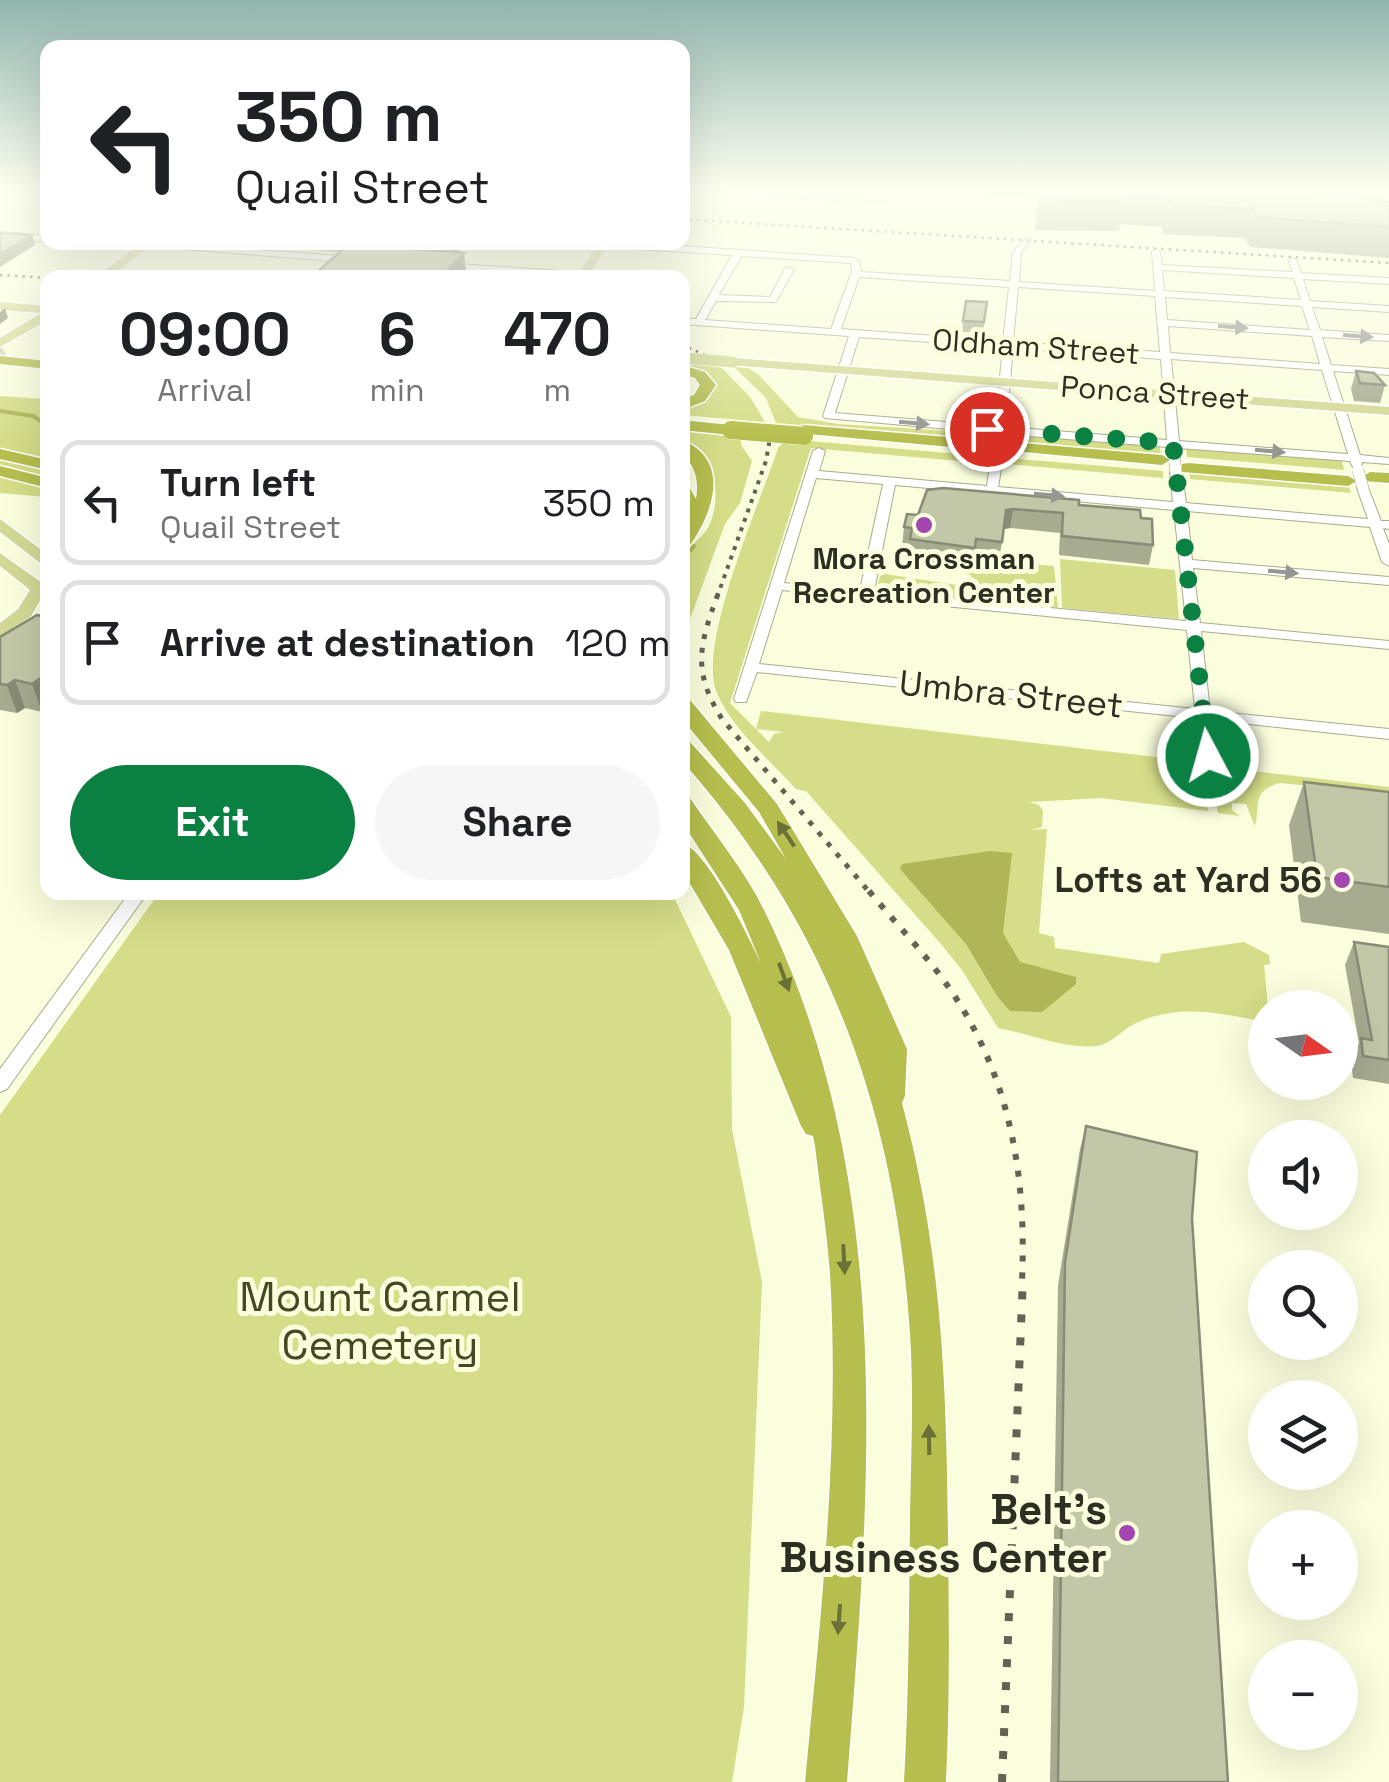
<!DOCTYPE html>
<html lang="en">
<head>
<meta charset="utf-8">
<style>
  :root { --surface:#fff; --page:#f6f6f6; --text:#202124; --muted:#757577; --line:#e0e0e0; --accent:#0b8043 }
  body { margin:0; font-family:"Space Grotesk",sans-serif; background:var(--page); color:var(--text); height:100vh; display:flex; flex-direction:column; font-size:38px; white-space:nowrap }
  * { box-sizing:border-box; margin:0 }
  p { font-size:32px; color:var(--muted) }
  .icon { flex:none; width:55px; height:55px; fill:none; stroke:currentColor; stroke-width:2; stroke-linecap:round; stroke-linejoin:round }
  .map { position:relative; flex:1; overflow:hidden }
  .drawer { position:absolute; left:40px; top:270px; width:650px; height:630px; display:flex; flex-direction:column; background:var(--surface); border-radius:20px; box-shadow:0 10px 40px #0002 }
  .drawer>* { flex:none }
  .top-card { position:absolute; left:40px; top:40px; width:650px; height:210px; border-radius:20px; box-shadow:0 10px 40px #0002; background:#fff; color:var(--text); overflow:hidden }
  .needle { width:65px; rotate:104deg }
  .controls { position:absolute; left:1248px; top:990px; display:grid; gap:20px }
  .controls a { display:grid; place-items:center; width:110px; height:110px; border-radius:50%; background:var(--surface); box-shadow:0 10px 40px #0002; font-size:50px }
  .pin { position:absolute; display:grid; place-items:center; width:85px; height:85px; color:#fff; margin:-42px; border:5px solid #fff; border-radius:50%; box-shadow:0 2px 10px #0007 }
  .me { position:absolute; width:110px; margin:-55px; rotate:354deg; stroke-linejoin:round; filter:drop-shadow(0 0 8px #0008) }
  .turn { display:flex; align-items:center; gap:35px; height:210px; padding:0 30px; font-size:45px }
  .turn .icon { width:130px; height:130px; stroke-width:2.5 }
  .turn b { display:block; font-size:70px; line-height:85px }
  .eta { display:flex; justify-content:space-evenly; align-items:center; height:170px; text-align:center }
  .eta b { font-size:60px; font-weight:800; line-height:70px }
  .action { display:flex; gap:20px; margin-top:auto; padding:20px 30px }
  .action a { flex:1; height:115px; border-radius:60px; background:var(--accent); color:#fff; font-size:40px; font-weight:800; line-height:115px; text-align:center }
  .action a+a { background:var(--page); color:var(--text) }
  ul { padding:0; list-style:none }
  li { display:flex; align-items:center; gap:30px; height:125px; margin:0 20px 15px; padding:0 10px; border:5px solid var(--line); border-radius:20px }
  li div { flex:1 }
  li b { display:block; font-size:38px }
  li em { font-style:normal }
  .map>svg:first-child { display:block }
  .green { fill:#d5dd88 }
  .water { fill:#aeb658 }
  .lines { fill:none; stroke-linecap:round; stroke-linejoin:round }
  .stream { stroke:#aeb658; stroke-width:4 }
  .major-tunnel { stroke:#d1d5b8; stroke-width:11; stroke-dasharray:11 6; stroke-linecap:butt }
  .highway-tunnel { stroke:#d1d5b8; stroke-width:18; stroke-dasharray:18 9; stroke-linecap:butt }
  .minor-casing { stroke:#a8ac8e; stroke-width:2 }
  .major-casing { stroke:#fff; stroke-width:3 }
  .highway-casing { stroke:#fff; stroke-width:3 }
  .minor { fill:#fff; fill-rule:evenodd }
  .major { fill:#d3d995; fill-rule:evenodd }
  .highway { fill:#b6bf4e; fill-rule:evenodd }
  .rail-far4 { stroke:#626352; stroke-width:2.5; stroke-dasharray:2.5 5; stroke-linecap:butt }
  .rail-far3 { stroke:#626352; stroke-width:4; stroke-dasharray:4 6; stroke-linecap:butt }
  .rail-far2 { stroke:#626352; stroke-width:5; stroke-dasharray:5 9; stroke-linecap:butt }
  .rail-far1 { stroke:#626352; stroke-width:6; stroke-dasharray:6 11; stroke-linecap:butt }
  .rail { stroke:#626352; stroke-width:8; stroke-dasharray:8 15; stroke-linecap:butt }
  .minor-bridge-casing { stroke:#a8ac8e; stroke-width:12; stroke-linecap:butt }
  .major-bridge-casing { stroke:#fff; stroke-width:12; stroke-linecap:butt }
  .highway-bridge-casing { stroke:#fff; stroke-width:19; stroke-linecap:butt }
  .minor-bridge { stroke:#fff; stroke-width:11 }
  .major-bridge { stroke:#d3d995; stroke-width:11 }
  .highway-bridge { stroke:#b6bf4e; stroke-width:18 }
  .wall { fill:#a7ab90 }
  .shaded-wall { fill:#888b75 }
  .building { fill:#c2c7a7; stroke:#888b75; stroke-width:2.5 }
  .oneway { fill:#969791 }
  .oneway2 { fill:#6b7036 }
  .route { stroke:#0b8043; stroke-width:18; stroke-dasharray:0 32.4 }
  .poi-dot { fill:#a446af; stroke:#fafedd; stroke-width:4 }
  .labels { text-anchor:middle; stroke-width:10; stroke-linejoin:round; paint-order:stroke }
  .far-street-label { font-size:30px; fill:#2e2f23; stroke:#fafedd }
  .far-poi-label { font-size:30px; font-weight:bold; fill:#2e2f23; stroke:#fafedd }
  .street-label { font-size:35px; fill:#2e2f23; stroke:#fafedd }
  .poi-label { font-size:35px; font-weight:bold; fill:#2e2f23; stroke:#fafedd; text-anchor:end }
  .near-park-label { font-size:42px; fill:#454820; stroke:#fafedd }
  .near-poi-label { font-size:42px; font-weight:bold; fill:#2e2f23; stroke:#fafedd; text-anchor:end }
</style>
</head>
<body>
<div class="map">
<svg width="1389" height="1782" viewBox="0 0 1389 1782">
  <rect width="100%" height="100%" fill="#fafedd"/>
  <!-- green -->
  <g class="green">
    <polygon points="682,362 722,368 750,397 765,422 683,415 683,407 710,392 683,367"/>
    <polygon points="733,366 747,367 759,375 798,417 838,424 985,433 984,440 776,423 766,398"/>
    <polygon points="0,396 47,399 47,497 0,493"/>
    <path d="M683,430L741,435V445L752,461L740,503L725,524L683,638V555C689,546 705,535 709,526C722,497 717,458 683,440Z"/>
    <polygon points="1010,435 1160,447 1161,455 1010,442"/>
    <path d="M786,439L982,456L981,463L811,448L730,703L769,742L774,734L784,732L756,729L761,711L1199,762H1223L1222,767L1204,766L1208,811L1101,798L1029,802L1039,805L1043,811L1042,827L1031,830L1047,829L1039,933L1054,937L1055,948L1159,963L1161,954L1244,942L1269,955L1270,964L1264,965L1268,1007L1265,1008V1022C1221,1013 1179,1003 1136,1023C1123,1029 1111,1044 1097,1046C1063,1049 1031,1034 998,1028L962,970L941,944L806,791L796,789C770,760 732,729 717,693C696,645 761,501 778,448Z"/>
    <polygon points="1186,448 1342,461 1344,470 1187,457"/>
    <polygon points="1008,458 1163,471 1163,478 1008,464"/>
    <polygon points="1189,473 1349,486 1351,493 1190,479"/>
    <polygon points="973,559 1054,566 1058,608 877,589 880,576 885,574 963,586 965,580 971,580 971,575 965,574 966,567 973,567"/>
    <polygon points="1060,559 1175,570 1179,619 1062,608"/>
    <path d="M1229,762L1245,770L1389,787V794L1280,783C1251,791 1261,804 1255,826L1246,804L1232,803V810L1240,816L1218,813L1211,773L1229,768Z"/>
    <polygon points="159,893 672,893 731,1017 732,1129 762,1282 744,1707 732,1782 0,1782 0,1115"/>
  </g>
  <!-- water -->
  <polygon class="water" points="990,851 1012,853 1003,933 1020,962 1076,977 1076,984 1042,1012 1010,1011 997,996 966,944 900,869 902,864"/>
  <g class="lines">
    <!-- stream -->
    <g class="stream">
      <polyline points="0,411 33,416 48,426"/>
      <polyline points="682,560 694,546"/>
    </g>
    <!-- major-tunnel -->
    <polyline class="major-tunnel" points="0,353 4,351"/>
    <!-- highway-tunnel -->
    <polyline class="highway-tunnel" points="983,451 1010,453"/>
    <defs>
      <g id="minor">
        <polygon points="697,191 736,191 888,202 884,204"/>
        <polygon points="0,232 48,236 48,242 0,238"/>
        <path d="M1027,237L1031,240L1021,252L1019,282L1155,291L1152,252L1156,249L1160,252L1162,265L1292,272L1289,261L1293,258L1297,261L1301,273L1389,278V284L1303,279L1310,301L1389,306V312L1312,307L1320,330L1389,335V341L1322,337L1331,365L1389,369V375L1333,371L1360,455L1389,458V464L1362,462L1361,467H1353L1350,461L1179,448L1178,453H1170L1168,447L1005,434V440L999,443L993,440L994,433L825,418L823,416L849,336L682,324V318L696,319L732,255L605,247L601,244L621,242L855,258L859,261L861,272L1010,281L1013,252ZM741,256L851,263L852,271L831,329L705,320L716,301L776,302L794,269L786,267L770,297L719,295ZM1162,270L1294,278L1301,300L1164,291ZM859,277L1009,287L1003,341L841,329ZM1018,287L1155,296L1160,352L1013,342ZM1165,297L1302,306L1310,330L1167,320ZM1168,326L1312,336L1320,364L1170,353ZM859,337L1003,347L995,426L835,413ZM1013,348L1161,359L1167,440L1006,427ZM1171,359L1322,370L1348,454L1179,441Z"/>
        <polygon points="96,242 144,242 357,257 361,260 357,263"/>
        <polygon points="443,263 592,273 597,276 574,278 440,268"/>
        <path d="M819,448L825,451L819,471L987,486L991,457L997,454L1003,457L998,487L1173,502L1170,472L1176,468L1182,472L1186,503L1368,519L1357,488L1367,485L1381,521H1389V529L1383,528L1389,544V566L1382,562L1370,527L1187,511L1192,560L1389,577V585L1193,568L1200,623L1389,641V649L1201,631L1210,711L1389,729V739L1212,720L1216,756L1208,761L1200,756L1196,718L757,672L746,702H736L734,699L813,451ZM816,478L883,484L860,590L784,583ZM895,485L1174,510L1186,621L874,591ZM782,590L1187,630L1195,709L759,664Z"/>
        <polygon points="130,892 148,892 7,1089 0,1092 0,1069"/>
      </g>
      <g id="major">
        <polygon points="143,242 156,242 108,278 94,278"/>
        <polygon points="600,242 611,242 586,278 574,278"/>
        <polygon points="0,302 48,306 48,320 0,347 0,338 41,313 0,310"/>
        <polygon points="733,358 1389,407 1389,415 728,365 728,359"/>
        <polygon points="0,519 48,555 48,569 0,532"/>
        <polygon points="0,553 48,587 48,601 41,599 31,616 0,637 0,623 18,609 30,590 0,566"/>
      </g>
      <g id="highway">
        <polygon points="0,356 48,361 48,369 0,364"/>
        <polygon points="682,365 705,372 716,385 705,401 682,410 682,399 694,395 700,385 695,378 682,374"/>
        <polygon points="682,420 731,425 739,430 731,435 682,430"/>
        <polygon points="803,425 984,440 992,445 984,450 797,433 795,430"/>
        <path d="M682,440C733,461 712,515 688,548L682,549V484L688,485L696,499C699,482 696,466 682,454Z"/>
        <polygon points="1009,442 1162,455 1170,460 1162,465 1003,450 1003,444"/>
        <polygon points="0,449 48,460 48,470 0,459"/>
        <polygon points="1188,463 1348,476 1357,481 1348,486 1182,472 1182,464"/>
        <polygon points="0,466 48,478 48,488 0,476"/>
        <polygon points="1370,472 1389,473 1389,483 1364,481 1362,477"/>
        <path d="M682,699L690,700L777,804L857,936L907,1049L905,1096L902,1103C942,1254 946,1377 948,1531C949,1615 950,1698 946,1782H904C909,1694 909,1605 910,1516C911,1456 914,1395 910,1334C895,1112 831,929 682,761V740L690,742L745,803L786,859L759,812L682,719Z"/>
        <path d="M682,796L690,798C715,835 746,872 765,912C898,1184 870,1489 847,1782H805C821,1614 840,1444 830,1274C827,1232 820,1189 815,1146L813,1136L806,1134L801,1126L729,950L682,870V843C707,850 748,936 760,961L739,910L682,822Z"/>
      </g>
    </defs>
    <!-- minor casing -->
    <use href="#minor" class="minor-casing"/>
    <!-- major casing -->
    <use href="#major" class="major-casing"/>
    <!-- highway casing -->
    <use href="#highway" class="highway-casing"/>
    <!-- minor -->
    <use href="#minor" class="minor"/>
    <!-- major -->
    <use href="#major" class="major"/>
    <!-- highway -->
    <use href="#highway" class="highway"/>
    <!-- rail-far4 -->
    <g class="rail-far4">
      <polyline points="682,219 1389,263"/>
      <polyline points="0,275 48,278"/>
      <polyline points="682,345 705,355"/>
    </g>
    <!-- rail-far3 -->
    <polyline class="rail-far3" points="717,597 766,461 770,438"/>
    <!-- rail-far2 -->
    <path class="rail-far2" d="M718,594C699,645 692,671 722,719L871,894"/>
    <!-- rail-far1 -->
    <path class="rail-far1" d="M869,891C892,919 917,945 939,974C1008,1065 1027,1169 1022,1281"/>
    <!-- rail -->
    <polyline class="rail" points="1002,1782 1023,1278"/>
    <defs>
      <g id="minor-bridge">
        <polyline points="1174,455 1176,472"/>
        <polyline points="997,457 998,441"/>
        <polyline points="1358,470 1363,488"/>
      </g>
      <polyline id="major-bridge" points="684,358 733,362"/>
      <polyline id="highway-bridge" points="731,430 804,436"/>
    </defs>
    <!-- minor-bridge casing -->
    <use href="#minor-bridge" class="minor-bridge-casing"/>
    <!-- major-bridge casing -->
    <use href="#major-bridge" class="major-bridge-casing"/>
    <!-- highway-bridge casing -->
    <use href="#highway-bridge" class="highway-bridge-casing"/>
    <!-- minor-bridge -->
    <use href="#minor-bridge" class="minor-bridge"/>
    <!-- major-bridge -->
    <use href="#major-bridge" class="major-bridge"/>
    <!-- highway-bridge -->
    <use href="#highway-bridge" class="highway-bridge"/>
  </g>
  <!-- wall -->
  <g class="wall">
    <polygon points="947,191 1291,191 1389,202 1389,258 1250,247 1245,238 1163,234 1162,227 1120,224 1119,231 1035,230 1037,198"/>
    <polygon points="225,242 467,242 458,252 466,271 480,278 318,278 317,272 341,252 225,244"/>
    <polygon points="987,302 983,333 962,332 963,321"/>
    <polygon points="1356,371 1385,385 1380,403 1354,401 1351,389"/>
    <polygon points="1079,505 1141,518 1153,545 1149,565 1059,555 1060,533 1010,528 1004,529 999,561 973,559 972,568 908,558 909,548 902,547 904,527 918,515"/>
    <polygon points="37,615 42,712 25,708 17,713 0,710 0,637"/>
    <polygon points="1304,782 1389,792 1389,934 1301,922 1289,825"/>
    <polygon points="1354,942 1389,947 1389,1084 1353,1078 1351,1061 1359,1043 1345,965"/>
    <polygon points="1086,1126 1192,1218 1228,1782 1050,1782 1058,1285 1080,1149"/>
  </g>
  <!-- shaded-wall -->
  <g class="shaded-wall">
    <polygon points="32,235 35,245 0,267 0,254"/>
    <polygon points="449,242 467,242 451,259"/>
    <polygon points="464,253 466,274 448,270"/>
    <polygon points="5,308 8,318 0,324 0,312"/>
    <polygon points="1013,509 1010,528 1003,529 1006,510"/>
    <polygon points="48,673 48,708 42,712 32,684"/>
    <polygon points="15,680 25,708 17,713 7,685"/>
  </g>
  <!-- building -->
  <g class="building">
    <polygon points="1040,191 1291,191 1337,193 1389,202 1389,227 1257,217 1252,209 1169,204 1168,198 1124,195 1124,202 1039,200"/>
    <polygon points="0,233 32,235 0,254"/>
    <polygon points="349,244 464,253 448,270 480,272 475,278 389,278 317,272"/>
    <polygon points="966,301 987,302 984,322 963,321"/>
    <polygon points="1356,371 1374,373 1385,385 1360,383"/>
    <polygon points="943,488 1079,500 1079,505 1140,510 1141,518 1152,519 1153,545 1062,536 1063,513 1013,509 1006,510 1002,542 976,539 975,548 910,539 912,528 904,527 907,514 918,515 927,490"/>
    <polygon points="37,615 48,617 48,673 32,684 15,680 7,685 0,684 0,637"/>
    <polygon points="1304,782 1389,792 1389,887 1317,877"/>
    <polygon points="1354,942 1389,947 1389,1060 1363,1056 1361,1038 1372,1040"/>
    <polygon points="1086,1126 1197,1152 1192,1218 1228,1782 1058,1782 1065,1262"/>
  </g>
  <!-- one-way arrows -->
  <defs><path id="oneway-solid" d="M-6-.8H1V-3.2L6.5 0L1 3.2V.8H-6Z" transform="scale(2.5)"/></defs>
  <g class="oneway">
    <use href="#oneway-solid" transform="translate(1233 327) rotate(4)"/>
    <use href="#oneway-solid" transform="translate(1358 336) rotate(4)"/>
    <use href="#oneway-solid" transform="translate(914 423) rotate(5)"/>
    <use href="#oneway-solid" transform="translate(1270 451) rotate(5)"/>
    <use href="#oneway-solid" transform="translate(1049 495) rotate(5)"/>
    <use href="#oneway-solid" transform="translate(1283 572) rotate(5)"/>
  </g>
  <g class="oneway2">
    <use href="#oneway-solid" transform="translate(786 834) rotate(-124)"/>
    <use href="#oneway-solid" transform="translate(784 977) rotate(70)"/>
    <use href="#oneway-solid" transform="translate(844 1259) rotate(87)"/>
    <use href="#oneway-solid" transform="translate(929 1440) rotate(-91)"/>
    <use href="#oneway-solid" transform="translate(839 1619) rotate(94)"/>
  </g>
  <!-- sky -->
  <linearGradient id="sky" x2="0" y2="1"><stop stop-color="#91b5ae"/><stop offset="0.43" stop-color="#fdfff0"/><stop offset="1" stop-color="#fdfff0" stop-opacity="0"/></linearGradient>
  <rect width="1389" height="440" fill="url(#sky)"/>
  <g class="lines">
    <!-- route -->
    <polyline class="route" points="987,429 1173,443 1208,756"/>
  </g>
  <!-- markers -->
  <g class="poi-dot">
    <circle cx="924" cy="525" r="10"/>
    <circle cx="1342" cy="880" r="10"/>
    <circle cx="1127" cy="1533" r="10"/>
  </g>
  <g class="labels">
    <!-- far-street labels -->
    <g class="far-street-label">
      <text transform="translate(1036 347) rotate(4)" y="10">Oldham Street</text>
      <text transform="translate(1155 393) rotate(4)" y="10">Ponca Street</text>
    </g>
    <!-- far-poi labels -->
    <g class="far-poi-label">
      <text x="924" y="569">Mora Crossman<tspan x="924" dy="34">Recreation Center</tspan></text>
    </g>
    <!-- street labels -->
    <g class="street-label">
      <text transform="translate(1011 694) rotate(6)" y="12">Umbra Street</text>
    </g>
    <!-- poi labels -->
    <g class="poi-label">
      <text x="1322" y="892">Lofts at Yard 56</text>
    </g>
    <!-- near-park labels -->
    <g class="near-park-label">
      <text x="380" y="1311">Mount Carmel<tspan x="380" dy="48">Cemetery</tspan></text>
    </g>
    <!-- near-poi labels -->
    <g class="near-poi-label">
      <text x="1107" y="1524">Belt's<tspan x="1107" dy="48">Business Center</tspan></text>
    </g>
  </g>
</svg>
<div class="controls">
<a><svg class="needle" viewBox="-14 -14 28 28"><path d="M0-13l5 13h-10z" fill="#e53935"/><path d="M0 13l5-13h-10z" fill="#757577"/></svg></a>
<a><svg class="icon" aria-label="sound" viewBox="0 0 24 24"><path d="M4 9h4l5-4v14l-5-4H4zM17 9q2 3 0 6"/></svg></a>
<a><svg class="icon" aria-label="search" viewBox="0 0 24 24"><circle cx="10" cy="10" r="6"/><path d="M15 15l6 6"/></svg></a>
<a><svg class="icon" aria-label="layers" viewBox="0 0 24 24"><path d="M12 4l9 5-9 5-9-5zM3 14l9 5 9-5"/></svg></a>
<a>+</a>
<a>−</a>
</div>
<div class="pin" style="left:987px;top:429px;background:#d93025"><svg class="icon" aria-label="arrive" viewBox="0 0 24 24"><path d="M6 21V4h12l-3 4 3 4H6"/></svg></div>
<svg class="me" style="left:1208px;top:756px" viewBox="-20 -20 40 40"><circle r="17" fill="#0b8043" stroke="#fff" stroke-width="3"/><path d="M0-11L8 9 0 5-8 9z" fill="#fff"/></svg>
<div class="top-card">
<div class="turn"><svg class="icon" aria-label="left" viewBox="0 0 24 24"><path d="M17 20v-9H6M10 6l-5 5 5 5"/></svg><div><b>350 m</b>Quail Street</div></div>
</div>
<section class="drawer">
<div class="eta">
<div><b>09:00</b><p>Arrival</p></div>
<div><b>6</b><p>min</p></div>
<div><b>470</b><p>m</p></div>
</div>
<ul>
<li><svg class="icon" aria-label="left" viewBox="0 0 24 24"><path d="M17 20v-9H6M10 6l-5 5 5 5"/></svg><div><b>Turn left</b><p>Quail Street</p></div><em>350 m</em></li>
<li><svg class="icon" aria-label="arrive" viewBox="0 0 24 24"><path d="M6 21V4h12l-3 4 3 4H6"/></svg><div><b>Arrive at destination</b></div><em>120 m</em></li>
</ul>
<div class="action"><a>Exit</a><a>Share</a></div>
</section>
</div>
</body>
</html>
